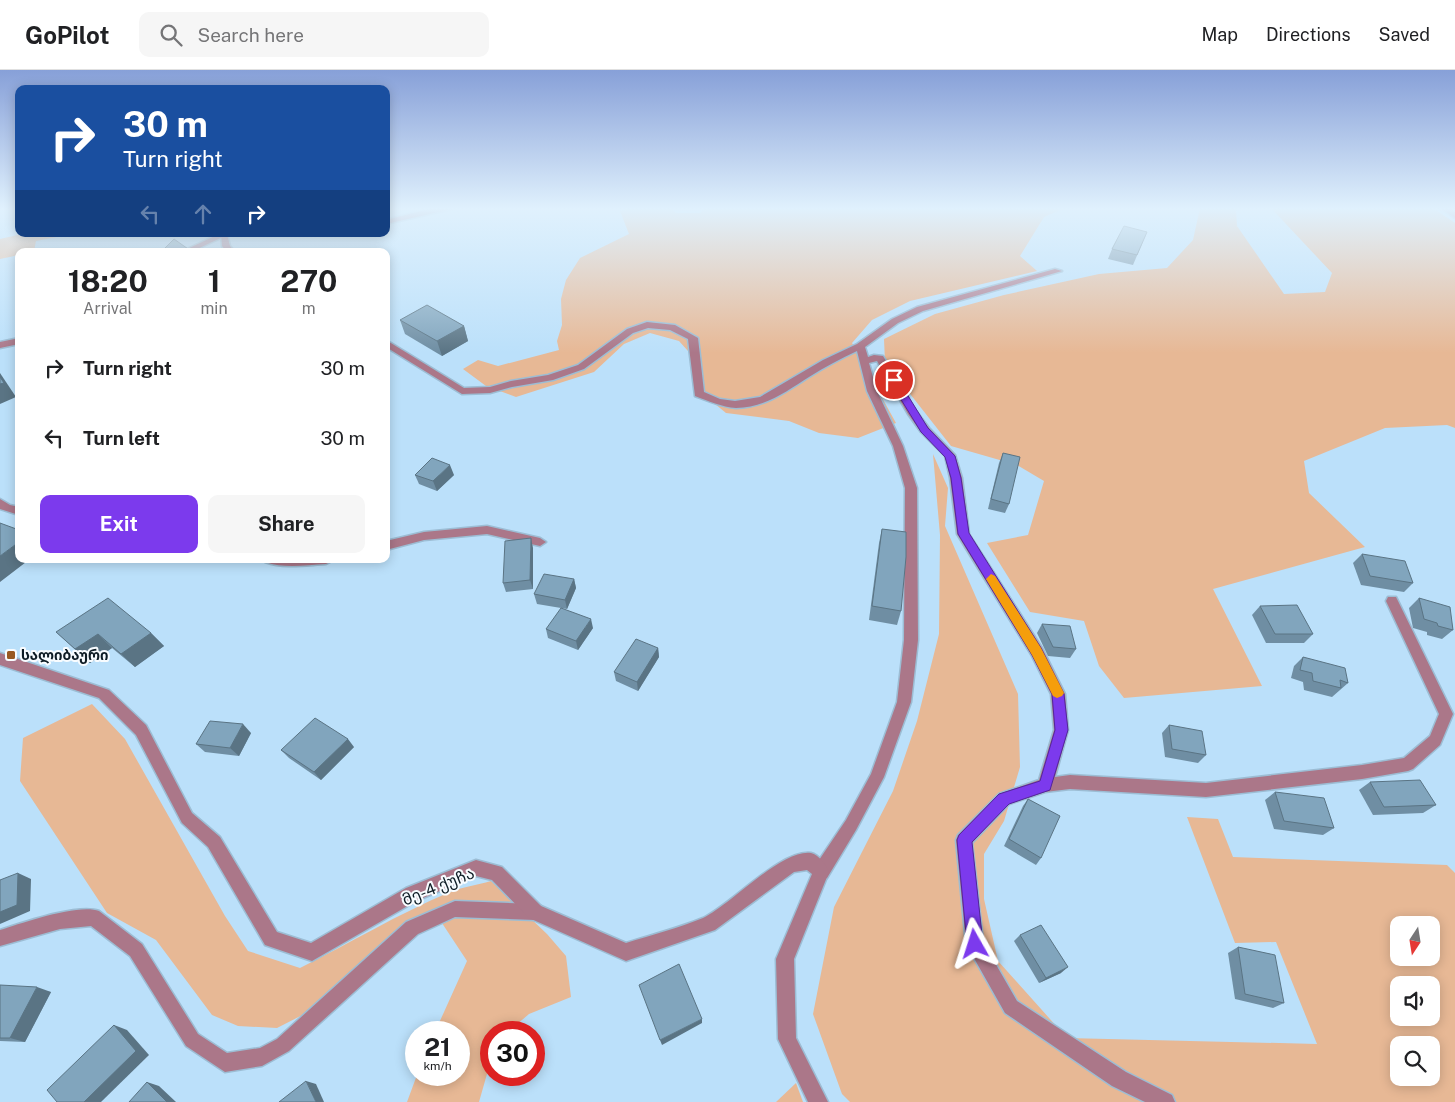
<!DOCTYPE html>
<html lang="en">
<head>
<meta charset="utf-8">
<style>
  :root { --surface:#fff; --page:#f6f6f6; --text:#202124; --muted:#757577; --line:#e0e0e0; --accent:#7c3aed }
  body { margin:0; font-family:"Public Sans","Noto Sans Georgian",sans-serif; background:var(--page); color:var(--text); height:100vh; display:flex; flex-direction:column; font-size:19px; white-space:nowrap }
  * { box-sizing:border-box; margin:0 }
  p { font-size:16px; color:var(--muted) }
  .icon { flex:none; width:28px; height:28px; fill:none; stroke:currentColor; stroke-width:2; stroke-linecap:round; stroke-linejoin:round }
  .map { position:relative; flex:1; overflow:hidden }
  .drawer { position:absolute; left:15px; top:178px; width:375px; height:315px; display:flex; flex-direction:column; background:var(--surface); border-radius:10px; box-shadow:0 2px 12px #0003 }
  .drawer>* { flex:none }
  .top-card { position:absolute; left:15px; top:15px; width:375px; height:152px; border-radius:10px; box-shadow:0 2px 12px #0003; background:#1a4fa0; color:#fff; overflow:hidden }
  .needle { width:32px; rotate:192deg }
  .fabs { position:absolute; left:1390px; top:846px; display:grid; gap:10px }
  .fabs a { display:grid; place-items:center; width:50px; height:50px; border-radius:10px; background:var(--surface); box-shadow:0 2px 12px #0003; font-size:25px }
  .speed { position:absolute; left:405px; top:951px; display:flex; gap:10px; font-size:25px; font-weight:700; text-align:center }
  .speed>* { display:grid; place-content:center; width:65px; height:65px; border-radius:50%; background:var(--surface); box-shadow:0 2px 12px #0003; line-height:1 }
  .speed small { font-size:12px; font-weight:400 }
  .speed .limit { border:8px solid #d22; background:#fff; color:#111 }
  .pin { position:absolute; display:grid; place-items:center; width:42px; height:42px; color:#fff; margin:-21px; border:2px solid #fff; border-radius:50%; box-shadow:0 1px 5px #0007 }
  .me { position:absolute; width:55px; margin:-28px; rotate:354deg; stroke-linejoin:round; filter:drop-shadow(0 0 4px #0008) }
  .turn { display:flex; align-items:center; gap:18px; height:105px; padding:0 25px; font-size:22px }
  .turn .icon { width:65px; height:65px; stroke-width:2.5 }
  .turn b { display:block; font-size:35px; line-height:42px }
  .lanes { display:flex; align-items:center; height:48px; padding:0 25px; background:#0003; justify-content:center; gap:25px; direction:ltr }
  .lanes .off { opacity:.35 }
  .eta { display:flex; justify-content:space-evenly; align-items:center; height:85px; text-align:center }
  .eta b { font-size:30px; font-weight:700; line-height:35px }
  .cta { display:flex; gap:10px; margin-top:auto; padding:10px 25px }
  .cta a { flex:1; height:58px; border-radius:10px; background:var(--accent); color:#fff; font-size:20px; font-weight:700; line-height:58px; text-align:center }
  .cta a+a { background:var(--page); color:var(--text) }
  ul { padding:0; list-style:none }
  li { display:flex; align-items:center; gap:15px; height:70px; padding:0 25px }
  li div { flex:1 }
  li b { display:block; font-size:19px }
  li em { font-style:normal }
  header { display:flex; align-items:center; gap:30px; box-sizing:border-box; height:70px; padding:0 25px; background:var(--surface); border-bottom:1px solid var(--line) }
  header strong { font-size:24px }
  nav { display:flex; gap:28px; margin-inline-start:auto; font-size:18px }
  .search { width:350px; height:45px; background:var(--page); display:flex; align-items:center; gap:12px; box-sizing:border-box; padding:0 18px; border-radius:10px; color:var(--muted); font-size:19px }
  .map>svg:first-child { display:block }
  .green { fill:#e7b895; fill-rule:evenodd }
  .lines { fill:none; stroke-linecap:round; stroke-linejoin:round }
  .minor-casing { stroke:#9cbdd4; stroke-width:3 }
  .tertiary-casing { stroke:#9cbdd4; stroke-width:3 }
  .minor { fill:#ab7789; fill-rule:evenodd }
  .tertiary { fill:#ab7789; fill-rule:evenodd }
  .wall { fill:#6f8ea3 }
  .shaded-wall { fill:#5a7484 }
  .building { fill:#81a5bd; stroke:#5a7484 }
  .route { fill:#7c3aed; stroke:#51269a }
  .slow { fill:#f59e0b }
  .poi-dot { fill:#995922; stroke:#f8fcff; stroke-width:2 }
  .labels { text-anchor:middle; stroke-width:4; stroke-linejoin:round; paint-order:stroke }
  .poi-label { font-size:14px; font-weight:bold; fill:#0e1c25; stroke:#f8fcff; text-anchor:start }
  .near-street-label { font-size:16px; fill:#0e1c25; stroke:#f8fcff }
</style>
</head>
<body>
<header>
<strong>GoPilot</strong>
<div class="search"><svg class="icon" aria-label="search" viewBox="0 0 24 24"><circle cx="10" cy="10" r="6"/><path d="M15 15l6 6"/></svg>Search here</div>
<nav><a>Map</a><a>Directions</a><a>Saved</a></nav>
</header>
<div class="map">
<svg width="1455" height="1032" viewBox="0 0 1455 1032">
  <rect width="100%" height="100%" fill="#bbe0fa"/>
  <!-- green -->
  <g class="green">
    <polygon points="629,138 671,138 676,143 700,143 705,138 1065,138 1044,147 1020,186 1037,201 910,231 872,250 852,273 896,353 858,368 819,363 789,351 726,343 698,320 697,291 679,271 650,263 624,274 594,302 516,327 486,316 463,299 478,290 498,296 559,280 557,271 562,255 561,229 566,210 580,188 629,164 620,141"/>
    <polygon points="1200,138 1236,138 1237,156 1284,224 1325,222 1332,203 1271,138 1433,138 1455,153 1455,358 1447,355 1385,358 1304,391 1309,423 1365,477 1213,519 1262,616 1124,628 1099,596 1084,551 1030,542 987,473 1028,465 1044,411 1017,395 951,376 885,292 884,269 935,244 1004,225 1099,204 1167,198 1193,170"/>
    <polygon points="22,164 72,164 36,171 34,181 19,181 19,185 0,189 0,169"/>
    <path d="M933,384L948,418L945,456L1018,624L1020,697L1004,751L984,784V829L998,891L1067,968L1317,974L1276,872L1235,873L1187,747L1218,749L1233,787L1447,795L1455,803V1032H850L842,1024L813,944L834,837L893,721L917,651L939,564L940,465ZM1399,855H1431V888H1399ZM1399,915H1431V948H1399ZM1399,975H1431V1008H1399Z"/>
    <path d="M92,634L125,669L225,846L248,881L300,898C350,873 398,844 450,822C462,817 477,815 491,811L547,864L566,886L571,927L529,944L508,962H491V990L479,1032H407L417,1005H459V962H435L467,891L436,844L324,934L277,958L238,956L212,945L156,870L107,843L20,711L23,668Z"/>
    <polygon points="796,1013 803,1032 776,1032"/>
  </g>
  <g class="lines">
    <defs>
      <g id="minor">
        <polygon points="432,138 456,138 386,154 386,150"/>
        <polygon points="221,164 227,164 230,176 234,181 226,181 222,176"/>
        <path d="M1055,199L1062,201L923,241L898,253L865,277L868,287L874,285L883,286L916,341L929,358L955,385L962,408L969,464L1042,578L1065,624L1068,660L1055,707L1070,705L1206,713L1362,695L1404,688L1430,666L1439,644L1386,531L1388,527H1396L1398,531L1453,644L1440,675L1413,699L1408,701L1362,709L1206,727L1070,719L1045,722L1009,734L972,773L983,872L1017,931L1126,1002L1172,1025L1175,1032H1145L1112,1016L1005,943L966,874L956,770L958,765L999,724L1039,710L1054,660L1051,624L1032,586L957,464L950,408L945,386L921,362L908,344L877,291L869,293L877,321L903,376L917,418L918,570L911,632L884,707L856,760L827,808L821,810L815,808L813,802L815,796L846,750L871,704L897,632L904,570L905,418L893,376L867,321L857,281C840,289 825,297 809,307C787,321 764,338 736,338C722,337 708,331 695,326L688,269L670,260L648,258L633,263L584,299L553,310L512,317L490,323L462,324L386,277V270L464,318L490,317L511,311L548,305L578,295L627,259L647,252L675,255L698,268L704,322L720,329L735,331L760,327L823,290L857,274L892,249L917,237Z"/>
        <polygon points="0,429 10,435 19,437 19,445 0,439"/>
        <polygon points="487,456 540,468 546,472 540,476 487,464 424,470 386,480 386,471 424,462"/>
        <path d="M263,489H332L330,492L326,494C306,495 285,499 265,492Z"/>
        <path d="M455,831L535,834L541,836L543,842L541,848L535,850L455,847L418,864L289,981L262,996L225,1002L186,976L130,886L91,856L60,859L0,876V860C22,853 79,833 99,841L142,874L198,964L227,983L260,978L277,969L406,852Z"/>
      </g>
      <g id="tertiary">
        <polygon points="1440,138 1449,138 1455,142 1455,148"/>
        <polygon points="219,164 229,164 193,181 183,181"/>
        <polygon points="19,268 19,274 0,278 0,272"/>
        <path d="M0,583L109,620L146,655L192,743L220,767L277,862L311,873L406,818L476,790L502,797L541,836L626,873C651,865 679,858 703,848C731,835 781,779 811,783C819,785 826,795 829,802L794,889L796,968L828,1032H808L778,969L776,889L812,804L807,800L794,802L715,860L626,891L529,848L492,810L476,806L418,830L312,891L265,875L208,777L182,753L136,665L99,628L0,595Z"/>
      </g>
    </defs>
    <!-- minor casing -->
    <use href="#minor" class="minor-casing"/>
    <!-- tertiary casing -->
    <use href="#tertiary" class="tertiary-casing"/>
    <!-- minor -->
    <use href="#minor" class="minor"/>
    <!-- tertiary -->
    <use href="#tertiary" class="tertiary"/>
  </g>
  <!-- wall -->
  <g class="wall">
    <polygon points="1147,162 1133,195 1108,189 1112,179"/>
    <polygon points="400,250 464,256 468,271 442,286 405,264"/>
    <polygon points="1003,383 1009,434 1005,443 988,439 999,393"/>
    <polygon points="415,405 454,405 437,421 419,414"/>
    <polygon points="882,459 901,541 897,555 869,550 879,473"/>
    <polygon points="533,478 533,519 506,522 503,513"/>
    <polygon points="1362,484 1413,513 1404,522 1361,515 1353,493"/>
    <polygon points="574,509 576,518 567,539 537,534 534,524"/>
    <polygon points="1419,528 1453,560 1442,569 1427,565 1427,562 1413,558 1409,538"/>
    <polygon points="1260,536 1313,564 1304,573 1266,573 1252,545"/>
    <polygon points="1042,554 1076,579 1070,588 1048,586 1037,563"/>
    <polygon points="593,558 578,580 548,568 546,559"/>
    <polygon points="56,562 151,563 164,576 135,597 112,578 90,593"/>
    <polygon points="658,578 659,587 638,621 616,611 614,602"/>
    <polygon points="1303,587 1348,613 1332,627 1304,620 1303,612 1291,608 1294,596"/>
    <polygon points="1169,655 1206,685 1198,693 1165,687 1162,663"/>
    <polygon points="251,663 239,686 205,682 196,674"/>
    <polygon points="354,677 321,710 289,688 281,680"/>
    <polygon points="1370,712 1436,735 1423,743 1373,745 1359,720"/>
    <polygon points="1275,722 1334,758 1323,765 1274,759 1265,730"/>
    <polygon points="1028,729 1041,788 1036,795 1004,776 1023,736"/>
    <polygon points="1020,865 1061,903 1039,913 1014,871"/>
    <polygon points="1238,877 1284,933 1273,938 1235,929 1228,883"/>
    <polygon points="0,915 51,922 25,972 0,971"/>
  </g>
  <!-- shaded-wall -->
  <g class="shaded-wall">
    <polygon points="464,256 468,271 442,286 437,271"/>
    <polygon points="0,303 16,327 0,334"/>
    <polygon points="450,395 454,405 437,421 433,411"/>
    <polygon points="531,468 533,478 533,519 530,510"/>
    <polygon points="19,472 19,489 30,489 0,512 0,486"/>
    <polygon points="574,509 576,518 567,539 565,530"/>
    <polygon points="591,549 593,558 578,580 576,571"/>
    <polygon points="151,563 164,576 135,597 121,584"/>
    <polygon points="98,564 112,578 90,593 75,579"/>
    <polygon points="658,578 659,587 638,621 637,612"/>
    <polygon points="243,654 251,663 239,686 230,678"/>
    <polygon points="348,669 354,677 321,710 314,702"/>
    <polygon points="18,803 31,809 30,841 0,854 0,842"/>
    <polygon points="1068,897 1061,903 1039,913 1046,908"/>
    <polygon points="37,917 51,922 25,972 10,968"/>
    <polygon points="702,949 702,953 662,975 660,970"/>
    <polygon points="114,955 127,960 149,985 101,1032 84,1032"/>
    <polygon points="306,1011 316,1014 324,1032 316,1032"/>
    <polygon points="147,1012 159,1016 176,1032 167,1032"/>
  </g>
  <!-- building -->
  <g class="building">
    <polygon points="1124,156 1147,162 1137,185 1112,179"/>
    <polygon points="174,169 191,181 201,181 162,181"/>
    <polygon points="427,235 464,256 437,271 400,250"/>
    <polygon points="0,307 4,313 0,314"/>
    <polygon points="1003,383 1020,387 1009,434 991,429"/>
    <polygon points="432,388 450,395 433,411 415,405"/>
    <polygon points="0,453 19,460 19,472 0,486"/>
    <polygon points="882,459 906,462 906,487 901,541 872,536"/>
    <polygon points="531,468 530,510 503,513 505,471"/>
    <polygon points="1362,484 1405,491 1413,513 1370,506"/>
    <polygon points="544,504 574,509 565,530 534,524"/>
    <polygon points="108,528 151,563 121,584 98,564 75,579 56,562"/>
    <polygon points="1419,528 1450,537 1453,560 1438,556 1437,553 1424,549"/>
    <polygon points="1297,535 1313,564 1275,564 1260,536"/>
    <polygon points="561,538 591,549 576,571 546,559"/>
    <polygon points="1042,554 1070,556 1076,579 1053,577"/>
    <polygon points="636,569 658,578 637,612 614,602"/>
    <polygon points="1303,587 1345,598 1348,613 1340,610 1341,618 1313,611 1312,603 1300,600"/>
    <polygon points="315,648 348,669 314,702 281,680"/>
    <polygon points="210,651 243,654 230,678 196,674"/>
    <polygon points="1169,655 1202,661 1206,685 1172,679"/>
    <polygon points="1420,710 1436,735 1384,737 1370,712"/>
    <polygon points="1275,722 1324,728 1334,758 1284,751"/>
    <polygon points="1028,729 1060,746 1041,788 1009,769"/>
    <polygon points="18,803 17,835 0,842 0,810"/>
    <polygon points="1041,855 1068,897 1046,908 1020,865"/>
    <polygon points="1238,877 1275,885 1284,933 1245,924"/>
    <polygon points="679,894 702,949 660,970 639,915"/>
    <polygon points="0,915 37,917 10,968 0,968"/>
    <polygon points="114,955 136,981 84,1032 57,1032 47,1020"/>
    <polygon points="306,1011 316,1032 279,1032"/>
    <polygon points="147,1012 167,1032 129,1032"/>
  </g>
  <!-- sky -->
  <linearGradient id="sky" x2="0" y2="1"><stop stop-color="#87a0d8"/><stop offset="0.49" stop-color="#e0f1fd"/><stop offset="1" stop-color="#e0f1fd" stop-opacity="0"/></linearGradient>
  <rect width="1455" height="283" fill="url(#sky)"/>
  <!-- route -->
  <polygon class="route" points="894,307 897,308 928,358 955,386 961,408 969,463 1041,578 1064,624 1068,660 1050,720 1009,734 972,772 983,874 980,880 975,882 970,880 967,874 957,770 959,765 999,724 1040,711 1055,660 1052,624 1032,585 958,464 951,408 945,387 921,362 889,310"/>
  <!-- slow -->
  <polygon class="slow" points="991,504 995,506 1041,578 1064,623 1062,626 1057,628 1053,626 1032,585 986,509"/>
  <!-- markers -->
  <rect class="poi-dot" x="6" y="580" width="10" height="10" rx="2.5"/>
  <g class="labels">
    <!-- poi labels -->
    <g class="poi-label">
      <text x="21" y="590">სალიბაური</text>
    </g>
    <!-- near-street labels -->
    <g class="near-street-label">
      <text transform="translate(438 816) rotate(-22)" y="6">მე-4 ქუჩა</text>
    </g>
  </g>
</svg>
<div class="fabs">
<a><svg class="needle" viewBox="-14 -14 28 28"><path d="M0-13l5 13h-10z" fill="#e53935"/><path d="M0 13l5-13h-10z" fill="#757577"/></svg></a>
<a><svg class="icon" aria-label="sound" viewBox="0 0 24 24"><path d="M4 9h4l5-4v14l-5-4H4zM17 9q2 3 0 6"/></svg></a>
<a><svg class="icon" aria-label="search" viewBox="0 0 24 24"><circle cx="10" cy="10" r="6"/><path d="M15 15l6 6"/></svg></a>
</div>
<div class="speed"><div>21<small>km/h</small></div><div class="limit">30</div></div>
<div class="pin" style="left:894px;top:310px;background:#d93025"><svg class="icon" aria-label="arrive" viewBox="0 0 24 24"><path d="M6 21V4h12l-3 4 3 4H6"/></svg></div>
<svg class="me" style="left:975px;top:874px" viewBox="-20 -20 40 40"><path d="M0-17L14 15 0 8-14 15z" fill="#7c3aed" stroke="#fff" stroke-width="4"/></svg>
<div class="top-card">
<div class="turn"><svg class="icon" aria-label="right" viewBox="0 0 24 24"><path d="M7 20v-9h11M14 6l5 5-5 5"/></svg><div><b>30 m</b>Turn right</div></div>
<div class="lanes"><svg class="icon off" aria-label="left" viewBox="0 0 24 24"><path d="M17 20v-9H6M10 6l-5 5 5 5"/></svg><svg class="icon off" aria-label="ahead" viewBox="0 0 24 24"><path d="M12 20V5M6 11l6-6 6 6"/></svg><svg class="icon" aria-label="right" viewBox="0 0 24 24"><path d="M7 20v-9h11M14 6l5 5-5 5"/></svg></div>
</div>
<section class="drawer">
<div class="eta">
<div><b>18:20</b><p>Arrival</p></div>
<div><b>1</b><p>min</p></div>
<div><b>270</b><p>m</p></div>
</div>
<ul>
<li><svg class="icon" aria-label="right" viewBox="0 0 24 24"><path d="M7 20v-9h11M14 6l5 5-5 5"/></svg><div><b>Turn right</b></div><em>30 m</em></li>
<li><svg class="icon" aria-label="left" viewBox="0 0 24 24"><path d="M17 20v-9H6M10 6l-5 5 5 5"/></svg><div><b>Turn left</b></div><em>30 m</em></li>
</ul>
<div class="cta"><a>Exit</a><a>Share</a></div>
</section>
</div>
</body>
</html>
